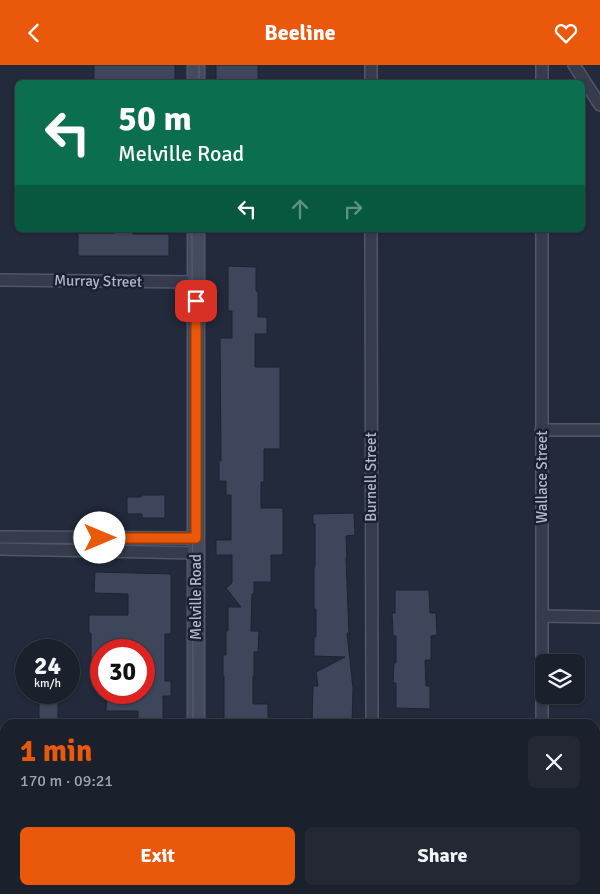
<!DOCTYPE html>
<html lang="en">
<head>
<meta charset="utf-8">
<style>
  :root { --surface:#1a202c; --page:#232834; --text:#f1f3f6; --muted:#9fa3a9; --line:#383e48; --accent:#ea580c }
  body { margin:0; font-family:Signika,sans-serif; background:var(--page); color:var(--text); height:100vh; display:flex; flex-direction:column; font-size:19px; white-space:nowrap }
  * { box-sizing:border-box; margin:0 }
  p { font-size:16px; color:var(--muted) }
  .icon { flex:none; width:28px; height:28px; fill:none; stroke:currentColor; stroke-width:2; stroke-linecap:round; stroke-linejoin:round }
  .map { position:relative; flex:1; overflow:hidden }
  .drawer { position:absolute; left:0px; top:654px; width:600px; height:176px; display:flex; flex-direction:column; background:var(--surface); border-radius:15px 15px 0 0; box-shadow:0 1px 4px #0004,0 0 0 1px var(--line) }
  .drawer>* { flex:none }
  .banner { position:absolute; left:15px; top:15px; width:570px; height:152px; border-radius:8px; box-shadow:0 1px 4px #0004,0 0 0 1px var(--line); background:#0b6e4f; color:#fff; overflow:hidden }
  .tools { position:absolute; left:535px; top:589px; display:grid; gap:10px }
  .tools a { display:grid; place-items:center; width:50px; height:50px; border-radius:8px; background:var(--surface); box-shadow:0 1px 4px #0004,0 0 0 1px var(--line); font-size:25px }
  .speed { position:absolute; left:15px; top:574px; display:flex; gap:10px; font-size:25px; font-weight:700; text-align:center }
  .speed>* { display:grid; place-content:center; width:65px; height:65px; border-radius:50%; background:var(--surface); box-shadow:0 1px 4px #0004,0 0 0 1px var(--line); line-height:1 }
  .speed small { font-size:12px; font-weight:400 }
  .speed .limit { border:8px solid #d22; background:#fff; color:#111 }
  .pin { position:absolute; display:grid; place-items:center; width:42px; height:42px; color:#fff; margin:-21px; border-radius:10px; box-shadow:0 2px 8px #0006 }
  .me { position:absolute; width:55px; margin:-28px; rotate:90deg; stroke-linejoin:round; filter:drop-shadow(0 0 4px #0008) }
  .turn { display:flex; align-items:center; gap:18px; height:105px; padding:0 20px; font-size:22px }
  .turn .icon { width:65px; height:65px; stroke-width:2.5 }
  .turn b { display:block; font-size:35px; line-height:42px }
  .lanes { display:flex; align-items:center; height:48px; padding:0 20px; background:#0003; justify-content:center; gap:25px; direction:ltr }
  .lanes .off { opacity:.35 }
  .round { display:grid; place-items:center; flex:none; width:52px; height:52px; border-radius:8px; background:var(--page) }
  .summary { display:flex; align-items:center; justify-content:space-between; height:85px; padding:0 20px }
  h1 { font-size:30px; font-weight:700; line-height:38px; color:var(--accent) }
  .button { display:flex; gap:10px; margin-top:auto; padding:10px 20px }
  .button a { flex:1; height:58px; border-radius:8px; background:var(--accent); color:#fff; font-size:20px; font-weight:700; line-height:58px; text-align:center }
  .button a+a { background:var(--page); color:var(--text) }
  header { display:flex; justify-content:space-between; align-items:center; height:65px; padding:0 20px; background:var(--accent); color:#fff; font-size:22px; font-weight:700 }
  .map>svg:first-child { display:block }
  .building { fill:#3e465b; stroke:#1d2332 }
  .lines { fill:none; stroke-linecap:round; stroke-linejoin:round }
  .minor-casing { stroke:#515766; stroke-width:14 }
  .tertiary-casing { stroke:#515766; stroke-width:18 }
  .secondary-casing { stroke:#515766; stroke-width:19 }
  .minor { stroke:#363c4c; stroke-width:11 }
  .tertiary { stroke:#363c4c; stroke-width:15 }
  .secondary { stroke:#444b5f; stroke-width:16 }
  .tram { stroke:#586073; stroke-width:1 }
  .route-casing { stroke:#983908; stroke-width:12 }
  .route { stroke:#ea580c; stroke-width:9 }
  .labels { text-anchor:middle; stroke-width:5; stroke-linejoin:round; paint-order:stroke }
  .street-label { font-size:15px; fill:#b1b7c7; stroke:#1b2130 }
</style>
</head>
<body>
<header><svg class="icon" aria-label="back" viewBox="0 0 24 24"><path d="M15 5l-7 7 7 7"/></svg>Beeline<svg class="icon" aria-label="heart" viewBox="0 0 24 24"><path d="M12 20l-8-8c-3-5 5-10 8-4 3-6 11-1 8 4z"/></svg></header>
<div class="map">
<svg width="600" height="829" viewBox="0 0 600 829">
  <rect width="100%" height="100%" fill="#222a3b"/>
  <!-- building -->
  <g class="building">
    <rect x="94" y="0" width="81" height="18"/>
    <rect x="216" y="0" width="42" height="18"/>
    <polygon points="115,165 133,165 133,169 169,169 169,191 78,191 78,168 115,168"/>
    <polygon points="228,201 256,202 256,226 258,226 258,252 267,252 267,269 255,269 255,302 280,302 280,384 264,384 264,417 261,417 261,443 283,443 283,490 271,490 271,517 254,517 254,529 252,529 251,566 259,566 258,587 254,587 254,611 253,611 253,639 268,639 268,659 224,658 224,611 223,611 223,590 226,590 226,566 228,566 228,542 241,542 226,523 232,518 232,490 216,490 216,475 231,475 231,430 226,430 226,416 219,416 219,396 221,396 220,273 232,273 232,246 228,246"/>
    <polygon points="141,430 165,430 165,453 142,453 142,449 127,449 127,432 141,432"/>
    <polygon points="354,448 355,470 346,471 347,493 346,493 348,544 349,568 347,568 353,623 352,659 312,659 313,621 318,621 316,607 345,592 314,591 314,572 316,572 316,544 314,544 314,502 315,502 315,459 313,459 313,449"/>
    <polygon points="95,507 171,509 171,569 165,569 165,616 171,616 171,631 163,631 163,659 138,659 138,646 106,646 107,628 144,628 144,585 101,585 101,600 91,600 91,568 89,568 89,550 128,550 128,529 94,528"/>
    <polygon points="395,525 429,525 430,548 436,548 437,570 431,571 431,595 425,595 426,621 430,621 430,644 396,643 396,618 393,618 394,598 396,598 396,571 393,571 392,548 395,548"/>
    <rect x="39" y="628" width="19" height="31"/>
  </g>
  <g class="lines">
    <defs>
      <g id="minor">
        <polyline points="574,0 600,40"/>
        <polyline points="371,18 371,0"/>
        <polyline points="542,18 542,0"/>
        <polyline points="371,165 372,659"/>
        <polyline points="542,165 542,659"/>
        <polyline points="0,215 196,217"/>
        <polyline points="541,365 600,365"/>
        <polyline points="0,472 196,473"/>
        <polyline points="0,484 196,488"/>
        <polyline points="542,551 600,552"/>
        <polyline points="0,727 5,727"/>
        <polyline points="58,825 58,829"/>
        <polyline points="357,825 357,829"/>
        <polyline points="526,825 526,829"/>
      </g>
      <polyline id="tertiary" points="595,734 600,734"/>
      <g id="secondary">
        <polyline points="196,0 196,18"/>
        <polyline points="196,165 196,659"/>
        <polyline points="196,825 196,829"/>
      </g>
    </defs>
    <!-- minor casing -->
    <use href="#minor" class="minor-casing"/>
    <!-- tertiary casing -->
    <use href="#tertiary" class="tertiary-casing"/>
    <!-- secondary casing -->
    <use href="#secondary" class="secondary-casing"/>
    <!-- minor -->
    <use href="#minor" class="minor"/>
    <!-- tertiary -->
    <use href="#tertiary" class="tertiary"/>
    <!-- secondary -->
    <use href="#secondary" class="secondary"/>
    <!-- tram -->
    <g class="tram">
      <polyline points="199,0 199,18"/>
      <polyline points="192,165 193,659"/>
      <polyline points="193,825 193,829"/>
    </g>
  </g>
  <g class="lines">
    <defs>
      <polyline id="route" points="100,473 196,473 196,236"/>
    </defs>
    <!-- route casing -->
    <use href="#route" class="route-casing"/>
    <!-- route -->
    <use href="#route" class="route"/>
  </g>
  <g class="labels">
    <!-- street labels -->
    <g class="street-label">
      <text transform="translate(98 216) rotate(1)" y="5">Murray Street</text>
      <text transform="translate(371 412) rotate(-90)" y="5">Burnell Street</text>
      <text transform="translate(542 412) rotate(-90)" y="5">Wallace Street</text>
      <text transform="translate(196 532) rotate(-90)" y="5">Melville Road</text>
    </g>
  </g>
</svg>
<div class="tools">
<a><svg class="icon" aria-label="layers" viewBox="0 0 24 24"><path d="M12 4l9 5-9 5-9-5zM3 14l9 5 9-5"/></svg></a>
</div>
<div class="speed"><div>24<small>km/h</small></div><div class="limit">30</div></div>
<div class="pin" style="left:196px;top:236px;background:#d93025"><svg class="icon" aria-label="arrive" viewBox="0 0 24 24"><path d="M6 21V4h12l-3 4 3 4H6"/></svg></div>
<svg class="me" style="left:100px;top:473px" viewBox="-20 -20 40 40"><circle r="19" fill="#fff"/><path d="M0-13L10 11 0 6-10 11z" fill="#ea580c"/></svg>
<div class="banner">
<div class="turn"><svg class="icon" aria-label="left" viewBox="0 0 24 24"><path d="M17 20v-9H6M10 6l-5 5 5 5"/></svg><div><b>50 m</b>Melville Road</div></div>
<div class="lanes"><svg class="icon" aria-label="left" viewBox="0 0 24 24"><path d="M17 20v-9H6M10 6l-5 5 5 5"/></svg><svg class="icon off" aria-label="ahead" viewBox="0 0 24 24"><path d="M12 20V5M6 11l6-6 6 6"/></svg><svg class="icon off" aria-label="right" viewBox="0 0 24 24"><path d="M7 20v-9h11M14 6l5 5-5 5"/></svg></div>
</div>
<section class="drawer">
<div class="summary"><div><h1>1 min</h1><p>170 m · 09:21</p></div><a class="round"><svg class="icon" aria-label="close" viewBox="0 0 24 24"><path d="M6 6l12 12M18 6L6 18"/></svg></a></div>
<div class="button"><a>Exit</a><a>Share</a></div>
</section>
</div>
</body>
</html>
